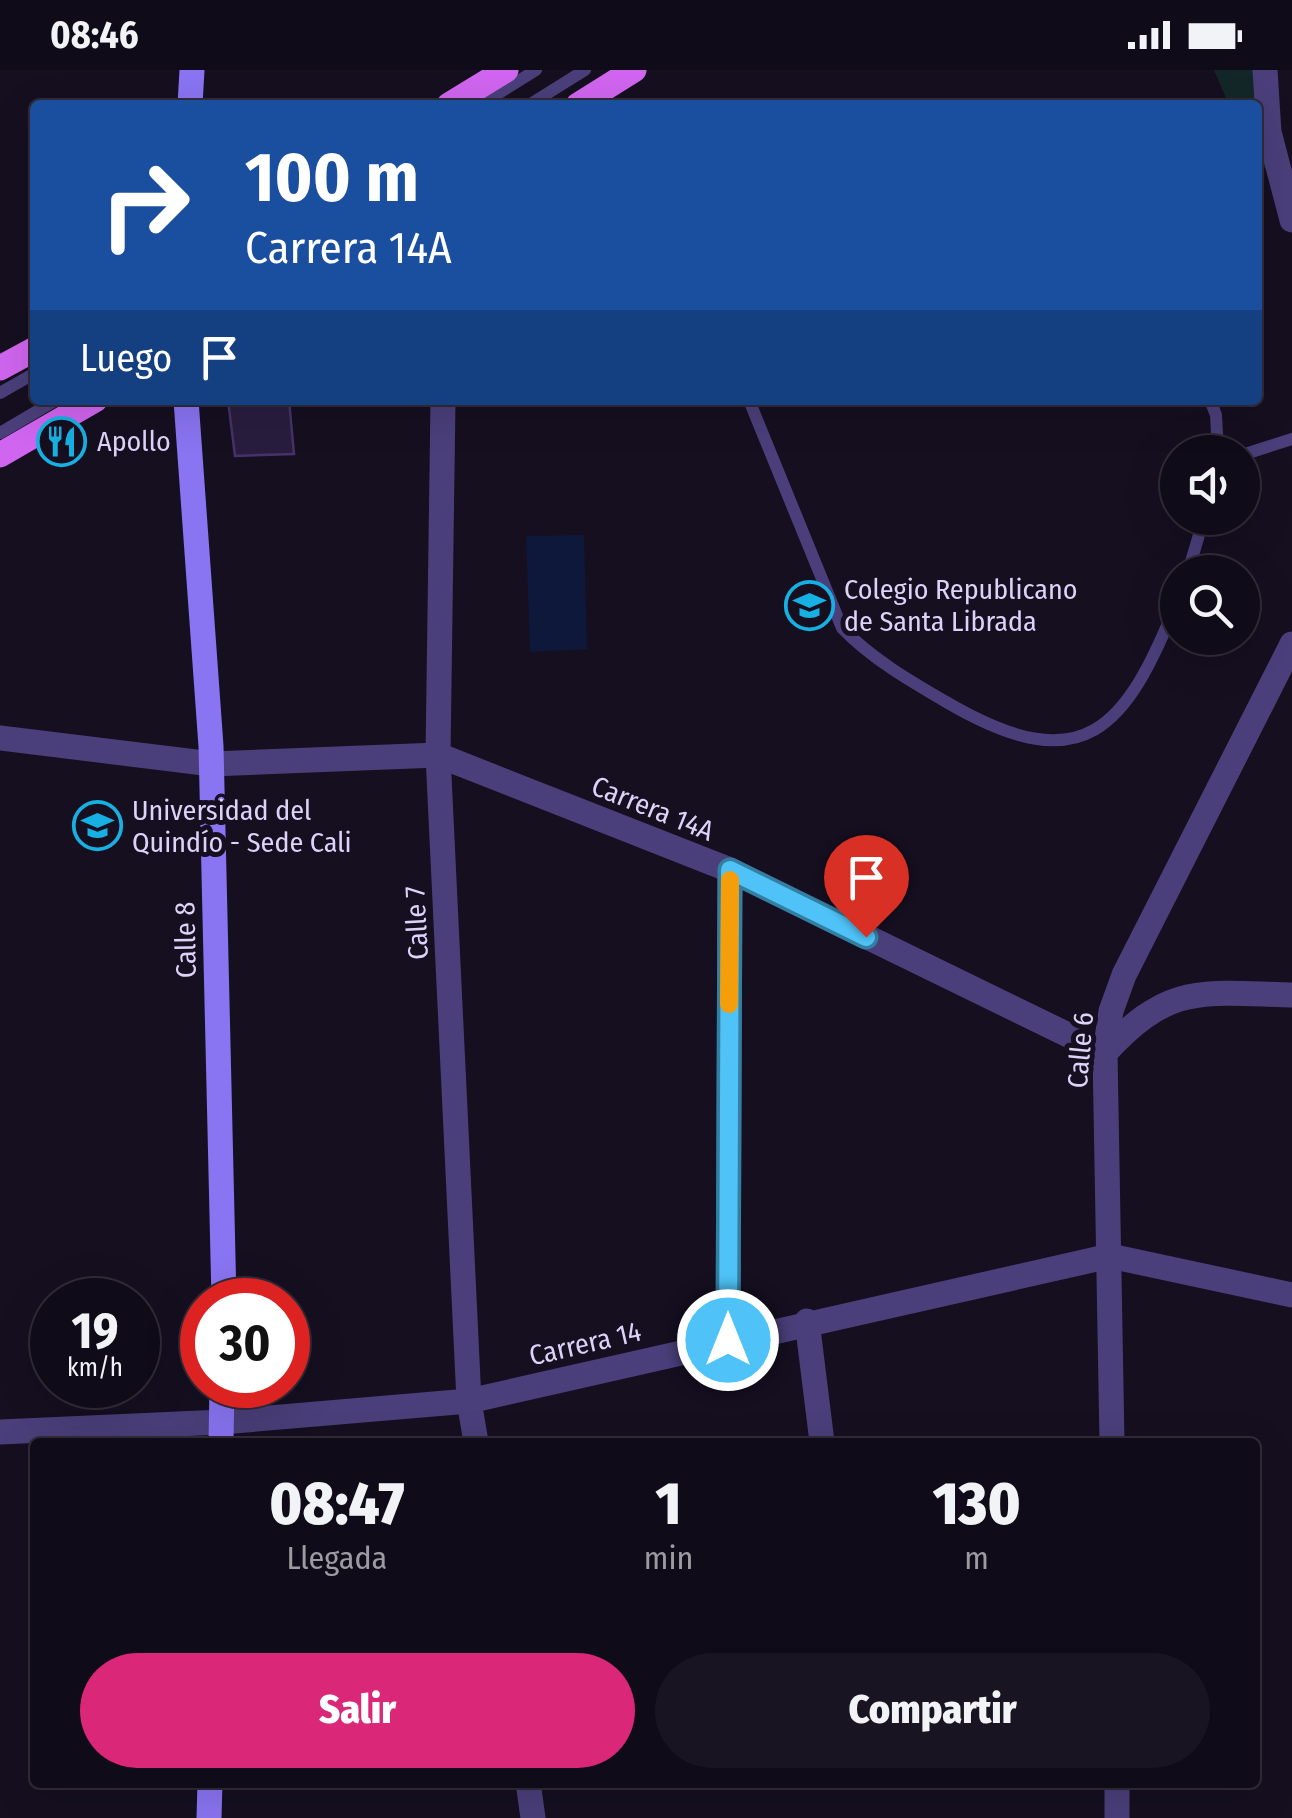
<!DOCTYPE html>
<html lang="es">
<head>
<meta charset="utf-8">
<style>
  :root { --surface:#100b18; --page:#191421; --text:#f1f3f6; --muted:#9c9ba2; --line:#302b37; --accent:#db2777 }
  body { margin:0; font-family:"Fira Sans Condensed",sans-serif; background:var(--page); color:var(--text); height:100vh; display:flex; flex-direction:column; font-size:38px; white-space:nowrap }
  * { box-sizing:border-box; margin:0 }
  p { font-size:32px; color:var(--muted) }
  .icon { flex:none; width:55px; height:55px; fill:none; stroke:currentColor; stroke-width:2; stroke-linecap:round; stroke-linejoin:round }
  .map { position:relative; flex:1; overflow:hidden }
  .side { position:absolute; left:30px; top:1368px; width:1230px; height:350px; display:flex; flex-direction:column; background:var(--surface); border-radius:10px; box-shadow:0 10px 40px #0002,0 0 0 2px var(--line) }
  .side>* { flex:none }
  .guide { position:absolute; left:30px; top:30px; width:1232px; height:305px; border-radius:10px; box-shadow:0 10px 40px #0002,0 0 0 2px var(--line); background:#1a4fa0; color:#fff; overflow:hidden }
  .tools { position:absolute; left:1160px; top:365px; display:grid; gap:20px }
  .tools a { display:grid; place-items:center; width:100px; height:100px; border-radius:50%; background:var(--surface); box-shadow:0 10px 40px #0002,0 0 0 2px var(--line); font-size:50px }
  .speed { position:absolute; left:30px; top:1208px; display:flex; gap:20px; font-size:50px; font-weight:700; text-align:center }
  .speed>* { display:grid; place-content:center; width:130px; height:130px; border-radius:50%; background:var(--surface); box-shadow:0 10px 40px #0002,0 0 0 2px var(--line); line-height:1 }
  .speed small { font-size:25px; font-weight:400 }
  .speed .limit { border:15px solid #d22; background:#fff; color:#111 }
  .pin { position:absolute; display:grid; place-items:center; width:85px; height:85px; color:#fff; margin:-102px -42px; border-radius:50% 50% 50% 0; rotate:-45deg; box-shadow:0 0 10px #0007 }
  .pin .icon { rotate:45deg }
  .me { position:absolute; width:110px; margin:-55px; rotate:0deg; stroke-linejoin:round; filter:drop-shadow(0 0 8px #0008) }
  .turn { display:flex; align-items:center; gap:35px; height:210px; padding:0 50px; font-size:45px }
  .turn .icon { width:130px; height:130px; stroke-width:2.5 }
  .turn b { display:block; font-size:70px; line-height:85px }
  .then { display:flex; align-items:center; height:95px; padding:0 50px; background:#0003; gap:20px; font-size:38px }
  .eta { display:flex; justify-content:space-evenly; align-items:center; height:170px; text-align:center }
  .eta b { font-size:60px; font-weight:800; line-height:70px }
  .button { display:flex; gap:20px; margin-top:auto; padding:20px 50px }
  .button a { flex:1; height:115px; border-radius:60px; background:var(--accent); color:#fff; font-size:40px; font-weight:800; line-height:115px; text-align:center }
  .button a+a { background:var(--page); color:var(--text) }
  .status { display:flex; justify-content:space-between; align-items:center; height:70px; padding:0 50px; background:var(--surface); direction:ltr }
  .status svg { height:28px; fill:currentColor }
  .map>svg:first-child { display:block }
  .green { fill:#132729 }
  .water { fill:#0e183a }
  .building { fill:#291d3f; stroke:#453268; stroke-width:2.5 }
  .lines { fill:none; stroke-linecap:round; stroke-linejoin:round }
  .lane { stroke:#4a3f7a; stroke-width:12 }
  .street { stroke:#4a3f7a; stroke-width:25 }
  .secondary { stroke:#8974f1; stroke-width:25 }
  .primary { stroke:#d065ef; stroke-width:25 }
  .route-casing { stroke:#337fa1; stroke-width:25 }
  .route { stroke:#4fc3f7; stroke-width:18 }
  .slow { stroke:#f59e0b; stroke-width:18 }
  .labels { text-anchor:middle; stroke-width:10; stroke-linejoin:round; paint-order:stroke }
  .poi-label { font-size:28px; fill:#ddd3fa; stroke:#150f20; text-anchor:start }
  .street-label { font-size:28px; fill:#ddd3fa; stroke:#150f20 }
</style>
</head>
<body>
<div class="status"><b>08:46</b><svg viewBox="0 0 49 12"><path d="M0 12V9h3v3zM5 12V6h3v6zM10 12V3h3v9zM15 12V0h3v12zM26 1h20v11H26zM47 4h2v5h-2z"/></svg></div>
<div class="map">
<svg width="1292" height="1748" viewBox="0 0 1292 1748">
  <rect width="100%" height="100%" fill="#150f20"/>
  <!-- green -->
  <polygon class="green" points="1214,0 1265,0 1279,108 1258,93 1258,35 1229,35"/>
  <!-- water -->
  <polygon class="water" points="584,465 587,579 530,582 526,466"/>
  <!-- building -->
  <polygon class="building" points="228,330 289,330 294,384 235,386"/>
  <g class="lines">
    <!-- lane -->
    <g class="lane">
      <polyline points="480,35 536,0"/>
      <polyline points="529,35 585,0"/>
      <polyline points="0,323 35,303"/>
      <path d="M749,330L842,558C872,589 910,611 948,633C1084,712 1126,660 1178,529"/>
      <polyline points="1210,330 1216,345 1218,382"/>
      <polyline points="0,363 56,330"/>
      <polyline points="1242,385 1292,369"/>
      <polyline points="1188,502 1204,448"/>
    </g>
    <!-- street -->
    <g class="street">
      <polyline points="1265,0 1269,62 1292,150"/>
      <polyline points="443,330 438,685 469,1331 476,1372"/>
      <polyline points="0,668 212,694 438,685 730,800 1105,983"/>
      <path d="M1105,983C1170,912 1202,923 1292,925"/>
      <polyline points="807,1251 822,1372"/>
      <polyline points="728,1270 730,800"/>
      <polyline points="0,1362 222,1352 469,1331 1110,1186 1292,1225"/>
      <polyline points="1112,1372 1105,983 1111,941 1124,905 1292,574"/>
      <polyline points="528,1712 533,1748"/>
      <polyline points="1117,1712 1117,1748"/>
    </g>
    <!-- secondary -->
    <g class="secondary">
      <polyline points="190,35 192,0"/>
      <polyline points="186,330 211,676 224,1230"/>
      <polyline points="221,1372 222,1315"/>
      <polyline points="209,1748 210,1712"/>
    </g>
    <!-- primary -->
    <g class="primary">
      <polyline points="449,35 506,0"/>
      <polyline points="578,35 634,0"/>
      <polyline points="0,298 35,279"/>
      <polyline points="0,385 95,330"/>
    </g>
  </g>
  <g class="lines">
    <defs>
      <polyline id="route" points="728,1270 730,800 866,867"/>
    </defs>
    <!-- route casing -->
    <use href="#route" class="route-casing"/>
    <!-- route -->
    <use href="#route" class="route"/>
    <!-- slow -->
    <polyline class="slow" points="729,934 730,810"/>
  </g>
  <!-- icons -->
  <defs>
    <symbol id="restaurant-ring" viewBox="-11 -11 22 22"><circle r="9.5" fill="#150f20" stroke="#17b0e2" stroke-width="1.5"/><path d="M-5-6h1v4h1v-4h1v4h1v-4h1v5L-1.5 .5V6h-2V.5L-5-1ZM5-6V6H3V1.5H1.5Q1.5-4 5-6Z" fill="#17b0e2"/></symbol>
    <symbol id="school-ring" viewBox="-11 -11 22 22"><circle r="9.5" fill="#150f20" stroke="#17b0e2" stroke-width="1.5"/><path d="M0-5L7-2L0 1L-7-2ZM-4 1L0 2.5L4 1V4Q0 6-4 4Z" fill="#17b0e2"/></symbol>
    <symbol id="university-ring" viewBox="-11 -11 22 22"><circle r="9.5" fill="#150f20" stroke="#17b0e2" stroke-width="1.5"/><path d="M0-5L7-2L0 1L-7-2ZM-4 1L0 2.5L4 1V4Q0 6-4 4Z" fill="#17b0e2"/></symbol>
  </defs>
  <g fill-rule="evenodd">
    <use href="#restaurant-ring" x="34" y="344" width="55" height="55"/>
    <use href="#school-ring" x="782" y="508" width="55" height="55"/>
    <use href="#university-ring" x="70" y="728" width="55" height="55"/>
  </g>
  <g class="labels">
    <!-- poi labels -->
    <g class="poi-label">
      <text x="97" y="381">Apollo</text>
      <text x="844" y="529">Colegio Republicano<tspan x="844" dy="32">de Santa Librada</tspan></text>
      <text x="132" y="750">Universidad del<tspan x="132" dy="32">Quindío - Sede Cali</tspan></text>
    </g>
    <!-- street labels -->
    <g class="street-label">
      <text transform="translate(653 738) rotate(22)" y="10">Carrera 14A</text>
      <text transform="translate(416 853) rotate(-93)" y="10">Calle 7</text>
      <text transform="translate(185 870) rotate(-91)" y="10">Calle 8</text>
      <text transform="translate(1080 980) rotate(-85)" y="10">Calle 6</text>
      <text transform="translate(585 1273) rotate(-13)" y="10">Carrera 14</text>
    </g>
  </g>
</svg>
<div class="tools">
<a><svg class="icon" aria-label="sound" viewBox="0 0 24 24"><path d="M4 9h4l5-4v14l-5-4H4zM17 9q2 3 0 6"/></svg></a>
<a><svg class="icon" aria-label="search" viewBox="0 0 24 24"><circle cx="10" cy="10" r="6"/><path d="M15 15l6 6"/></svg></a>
</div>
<div class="speed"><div>19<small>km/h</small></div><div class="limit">30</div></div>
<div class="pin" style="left:866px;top:867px;background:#d93025"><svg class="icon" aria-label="arrive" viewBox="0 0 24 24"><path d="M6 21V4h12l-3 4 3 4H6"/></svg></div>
<svg class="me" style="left:728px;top:1270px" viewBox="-20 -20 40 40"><circle r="17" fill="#4fc3f7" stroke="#fff" stroke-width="3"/><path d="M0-11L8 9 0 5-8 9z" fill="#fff"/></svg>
<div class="guide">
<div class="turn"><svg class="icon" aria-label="right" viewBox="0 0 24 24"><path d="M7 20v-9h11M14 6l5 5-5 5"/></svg><div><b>100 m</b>Carrera 14A</div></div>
<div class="then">Luego<svg class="icon" aria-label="arrive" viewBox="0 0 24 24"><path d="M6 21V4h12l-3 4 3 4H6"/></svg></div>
</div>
<section class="side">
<div class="eta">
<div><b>08:47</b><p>Llegada</p></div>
<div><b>1</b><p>min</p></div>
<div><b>130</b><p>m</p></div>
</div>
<div class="button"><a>Salir</a><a>Compartir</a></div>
</section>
</div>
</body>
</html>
